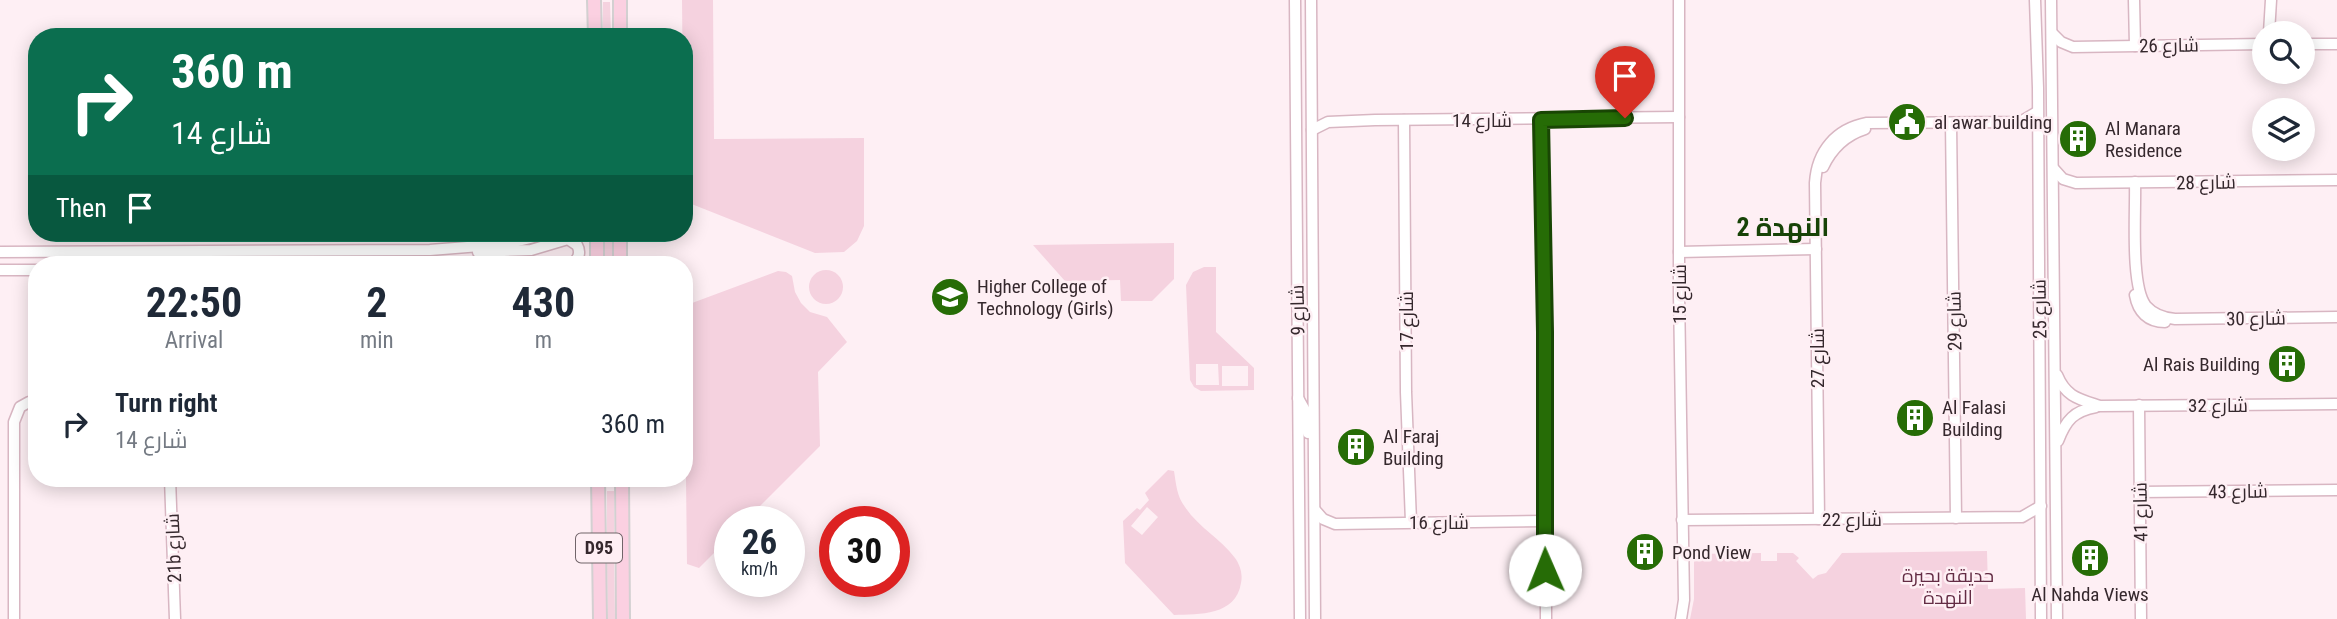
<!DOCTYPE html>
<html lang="en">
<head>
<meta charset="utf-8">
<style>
  :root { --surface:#fff; --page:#f6f6f7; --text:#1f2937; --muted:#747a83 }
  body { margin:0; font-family:"Roboto Condensed",Cairo,sans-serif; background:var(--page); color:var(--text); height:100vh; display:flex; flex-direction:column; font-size:26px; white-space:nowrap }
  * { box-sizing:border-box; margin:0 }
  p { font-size:23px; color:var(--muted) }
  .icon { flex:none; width:38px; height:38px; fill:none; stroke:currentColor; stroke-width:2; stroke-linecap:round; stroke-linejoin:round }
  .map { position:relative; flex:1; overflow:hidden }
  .panel { position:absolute; left:28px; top:256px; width:665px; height:231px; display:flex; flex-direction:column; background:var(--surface); border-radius:28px; box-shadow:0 4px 18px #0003 }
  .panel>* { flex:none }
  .guide { position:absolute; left:28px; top:28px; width:665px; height:214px; border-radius:28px; box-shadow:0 4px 18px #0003; background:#0b6e4f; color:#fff; overflow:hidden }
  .buttons { position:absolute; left:2252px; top:21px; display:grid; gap:14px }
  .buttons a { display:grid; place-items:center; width:63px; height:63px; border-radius:50%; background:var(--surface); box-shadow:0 4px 18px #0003; font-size:35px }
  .speed { position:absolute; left:714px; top:506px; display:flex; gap:14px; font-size:35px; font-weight:700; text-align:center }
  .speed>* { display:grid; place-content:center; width:91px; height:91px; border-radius:50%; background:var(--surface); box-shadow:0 4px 18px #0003; line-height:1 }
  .speed small { font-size:18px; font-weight:400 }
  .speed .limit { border:10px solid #d22; background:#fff; color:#111 }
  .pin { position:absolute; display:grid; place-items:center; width:60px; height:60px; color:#fff; margin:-72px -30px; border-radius:50% 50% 50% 0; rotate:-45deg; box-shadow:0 0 7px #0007 }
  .pin .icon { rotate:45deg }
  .me { position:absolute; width:77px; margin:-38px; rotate:359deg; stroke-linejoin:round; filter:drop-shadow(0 0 5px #0008) }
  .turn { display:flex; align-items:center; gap:24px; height:147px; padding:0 28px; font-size:32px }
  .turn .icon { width:91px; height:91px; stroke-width:2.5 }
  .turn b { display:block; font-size:49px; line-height:60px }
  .then { display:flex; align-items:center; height:66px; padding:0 28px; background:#0003; gap:14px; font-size:26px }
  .eta { display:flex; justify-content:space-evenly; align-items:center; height:119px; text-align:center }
  .eta b { font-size:42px; font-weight:700; line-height:49px }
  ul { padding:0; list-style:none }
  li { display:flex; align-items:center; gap:21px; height:98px; padding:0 28px }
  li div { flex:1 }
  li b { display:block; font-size:26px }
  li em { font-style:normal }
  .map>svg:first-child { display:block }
  .green { fill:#f5d2df; fill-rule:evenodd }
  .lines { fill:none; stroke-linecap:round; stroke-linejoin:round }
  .minor-casing { stroke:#d8b6c2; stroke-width:13 }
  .major-casing { stroke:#d3d0d1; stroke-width:16 }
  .minor { stroke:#fff; stroke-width:10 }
  .major { stroke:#fbd0e1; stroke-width:12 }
  .route-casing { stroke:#194604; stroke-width:18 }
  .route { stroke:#266c06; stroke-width:12 }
  .labels { text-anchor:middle; stroke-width:5; stroke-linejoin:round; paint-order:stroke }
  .shield { fill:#feeff4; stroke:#716469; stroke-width:2 }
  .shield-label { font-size:18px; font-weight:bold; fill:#35282d }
  .street-label { font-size:19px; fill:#35282d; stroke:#feeff4 }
  .poi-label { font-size:19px; fill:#35282d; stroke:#feeff4; text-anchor:start }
  .park-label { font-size:19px; fill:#632c44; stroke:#feeff4 }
  .district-label { font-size:26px; font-weight:bold; fill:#174307; stroke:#feeff4 }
</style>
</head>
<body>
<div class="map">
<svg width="2337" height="619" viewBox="0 0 2337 619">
  <rect width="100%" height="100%" fill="#feeff4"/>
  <!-- green -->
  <g class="green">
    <polygon points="682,0 713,0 714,139 864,138 864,226 857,241 844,252 815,253 684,201"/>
    <polygon points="603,2 610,2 611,37 603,37"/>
    <rect x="605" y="233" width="7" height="31"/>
    <polygon points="1174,243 1174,279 1152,301 1121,301 1120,280 1065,281 1033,245"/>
    <path d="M1204,267H1216V332L1254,368V390L1201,391L1194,387L1190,380L1186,285L1193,272ZM1196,364H1218L1219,385H1196ZM1222,366H1248V386H1222Z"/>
    <circle cx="826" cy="287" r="17"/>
    <polygon points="778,271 786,272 792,276 795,292 801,303 810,312 827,317 847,342 818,372 820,446 745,521 730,522 730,537 699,568 687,564 684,306"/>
    <path d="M1168,470L1174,471C1176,484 1177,497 1185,507C1198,527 1221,539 1235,558C1240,565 1243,574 1241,583C1236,616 1199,614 1174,615L1125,563L1123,521L1137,508L1140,510L1149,500L1145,493ZM1147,507L1158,517L1142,535L1131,526Z"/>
    <rect x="607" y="491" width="7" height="67"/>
    <polygon points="1987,551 1988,589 2025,588 2026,619 1690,619 1694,599 1694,554 1761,553 1761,561 1777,561 1777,553 1793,553 1799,558 1796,561 1813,579 1818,575 1826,573 1842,553"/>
    <polygon points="607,561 614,561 615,619 608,619"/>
  </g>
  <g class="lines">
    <defs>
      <g id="minor">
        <polyline points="1295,0 1300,619"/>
        <polyline points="1311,0 1315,619"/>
        <polyline points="1679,0 1679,294 1684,600 1681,619"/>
        <polyline points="2035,0 2038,88 2041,619"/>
        <polyline points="2051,0 2057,619"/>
        <polyline points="2134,0 2135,46"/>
        <polyline points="2269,33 2271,0"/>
        <polyline points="2053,34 2061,42 2073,47 2264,44"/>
        <polyline points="2303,44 2337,44"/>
        <polyline points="1404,120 1406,392 1411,522"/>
        <polyline points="1541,120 1545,332 1546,619"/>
        <polyline points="1951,123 1956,518"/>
        <polyline points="1312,130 1328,122 1375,120 1679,117"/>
        <path d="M1823,167C1832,148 1846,135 1865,129"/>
        <polyline points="2054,169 2063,179 2076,183 2337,180"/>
        <path d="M2135,182C2136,210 2130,286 2146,306C2154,315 2164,318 2175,319L2337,317"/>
        <polyline points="0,252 430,250 505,244 551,233"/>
        <path d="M478,252L531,250L568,239L577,245C581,252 579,259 572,264"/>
        <polyline points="1679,252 1816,249"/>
        <polyline points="0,270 37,270"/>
        <path d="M2135,295C2138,312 2148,322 2165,322"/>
        <path d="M2057,375C2066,397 2079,399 2100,406L2337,404"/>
        <polyline points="1298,398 1307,414 1308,433"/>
        <polyline points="2139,405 2141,619"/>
        <path d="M2058,441C2066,420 2074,411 2096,407"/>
        <polyline points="170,478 175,619"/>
        <polyline points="2139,492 2337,490"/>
        <polyline points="1315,510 1323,519 1335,524 1544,521"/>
        <path d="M1819,519L1815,183C1817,151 1836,129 1867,123L2020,122L2037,112"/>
        <polyline points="1682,520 2022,517 2041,506"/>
        <polyline points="14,619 14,422 20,407 29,402 37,402"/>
      </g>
      <g id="major">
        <polyline points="594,0 595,37"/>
        <polyline points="620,0 620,37"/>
        <polyline points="597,233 597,264"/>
        <polyline points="620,233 620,264"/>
        <polyline points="598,478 600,619"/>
        <polyline points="622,478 623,619"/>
      </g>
    </defs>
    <!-- minor casing -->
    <use href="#minor" class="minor-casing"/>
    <!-- major casing -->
    <use href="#major" class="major-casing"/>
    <!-- minor -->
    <use href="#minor" class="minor"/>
    <!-- major -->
    <use href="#major" class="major"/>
  </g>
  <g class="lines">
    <defs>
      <polyline id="route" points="1545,570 1545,332 1541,120 1625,118"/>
    </defs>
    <!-- route casing -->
    <use href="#route" class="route-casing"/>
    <!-- route -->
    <use href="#route" class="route"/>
  </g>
  <!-- icons -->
  <defs>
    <symbol id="civic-disc" viewBox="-11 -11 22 22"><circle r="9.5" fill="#266c06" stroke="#feeff4"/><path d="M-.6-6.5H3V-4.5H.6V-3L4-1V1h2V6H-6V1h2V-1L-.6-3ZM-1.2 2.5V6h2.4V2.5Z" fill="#fff"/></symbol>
    <symbol id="building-disc" viewBox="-11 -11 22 22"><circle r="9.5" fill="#266c06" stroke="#feeff4"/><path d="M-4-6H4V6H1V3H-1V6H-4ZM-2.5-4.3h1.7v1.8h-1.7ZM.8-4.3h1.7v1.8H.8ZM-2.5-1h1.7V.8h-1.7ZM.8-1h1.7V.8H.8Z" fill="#fff"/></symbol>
    <symbol id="university-disc" viewBox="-11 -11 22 22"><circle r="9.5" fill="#266c06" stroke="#feeff4"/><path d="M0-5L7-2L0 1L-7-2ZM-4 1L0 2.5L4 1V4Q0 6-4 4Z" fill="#fff"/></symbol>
  </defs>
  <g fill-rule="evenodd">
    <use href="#civic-disc" x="1885" y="100" width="44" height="44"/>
    <use href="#building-disc" x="2056" y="117" width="44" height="44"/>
    <use href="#university-disc" x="928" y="275" width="44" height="44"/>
    <use href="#building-disc" x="2265" y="342" width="44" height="44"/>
    <use href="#building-disc" x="1893" y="396" width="44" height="44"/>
    <use href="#building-disc" x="1334" y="425" width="44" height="44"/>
    <use href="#building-disc" x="1623" y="530" width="44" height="44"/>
    <use href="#building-disc" x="2068" y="536" width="44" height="44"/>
  </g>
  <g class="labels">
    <!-- shield labels -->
    <rect class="shield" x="576" y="533.5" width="46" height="29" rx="5"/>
    <g class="shield-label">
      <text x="599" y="554">D95</text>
    </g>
    <!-- street labels -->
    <g class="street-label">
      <text transform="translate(2169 45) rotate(-1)" y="7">شارع 26</text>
      <text x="1482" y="127">شارع 14</text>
      <text transform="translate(2206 182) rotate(-1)" y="7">شارع 28</text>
      <text transform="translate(1679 294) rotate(-90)" y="7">شارع 15</text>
      <text transform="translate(2039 309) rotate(-91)" y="7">شارع 25</text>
      <text transform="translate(1297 310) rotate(-91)" y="7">شارع 9</text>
      <text transform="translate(2256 318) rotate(-1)" y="7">شارع 30</text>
      <text transform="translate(1406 321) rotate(-90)" y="7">شارع 17</text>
      <text transform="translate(1954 321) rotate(-91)" y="7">شارع 29</text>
      <text transform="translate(1817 358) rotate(-90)" y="7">شارع 27</text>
      <text x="2218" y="412">شارع 32</text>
      <text transform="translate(2238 491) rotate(-1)" y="7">شارع 43</text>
      <text transform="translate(2140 512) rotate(-91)" y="7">شارع 41</text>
      <text x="1852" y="526">شارع 22</text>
      <text x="1439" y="529">شارع 16</text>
      <text transform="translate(173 548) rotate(-92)" y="7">21b شارع</text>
    </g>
    <!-- poi labels -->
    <g class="poi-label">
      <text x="1934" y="129">al awar building</text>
      <text x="2105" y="135">Al Manara<tspan x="2105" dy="22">Residence</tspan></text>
      <text x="977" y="293">Higher College of<tspan x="977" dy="22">Technology (Girls)</tspan></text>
      <text x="2260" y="371" text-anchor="end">Al Rais Building</text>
      <text x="1942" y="414">Al Falasi<tspan x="1942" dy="22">Building</tspan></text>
      <text x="1383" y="443">Al Faraj<tspan x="1383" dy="22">Building</tspan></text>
      <text x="1672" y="559">Pond View</text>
      <text x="2090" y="601" text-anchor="middle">Al Nahda Views</text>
    </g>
    <!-- park labels -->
    <g class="park-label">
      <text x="1948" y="582">حديقة بحيرة<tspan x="1948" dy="22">النهدة</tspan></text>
    </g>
    <!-- district labels -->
    <g class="district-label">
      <text x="1783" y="236">النهدة 2</text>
    </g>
  </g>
</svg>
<div class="buttons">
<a><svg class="icon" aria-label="search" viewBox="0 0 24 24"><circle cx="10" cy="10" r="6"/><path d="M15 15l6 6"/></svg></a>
<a><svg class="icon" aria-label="layers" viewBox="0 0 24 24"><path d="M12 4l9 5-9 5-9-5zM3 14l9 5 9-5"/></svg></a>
</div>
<div class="speed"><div>26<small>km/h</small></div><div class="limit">30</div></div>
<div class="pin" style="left:1625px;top:118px;background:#d93025"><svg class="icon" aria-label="arrive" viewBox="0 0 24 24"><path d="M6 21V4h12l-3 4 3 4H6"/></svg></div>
<svg class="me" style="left:1545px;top:570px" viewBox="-20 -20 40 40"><circle r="19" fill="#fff"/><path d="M0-13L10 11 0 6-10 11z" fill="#266c06"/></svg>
<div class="guide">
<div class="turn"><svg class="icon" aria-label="right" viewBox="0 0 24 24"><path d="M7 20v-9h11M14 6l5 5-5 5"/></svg><div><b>360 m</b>شارع 14</div></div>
<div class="then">Then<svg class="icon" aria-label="arrive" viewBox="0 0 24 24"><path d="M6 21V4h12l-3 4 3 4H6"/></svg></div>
</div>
<section class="panel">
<div class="eta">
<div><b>22:50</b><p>Arrival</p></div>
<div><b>2</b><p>min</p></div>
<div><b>430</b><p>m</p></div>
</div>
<ul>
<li><svg class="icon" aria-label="right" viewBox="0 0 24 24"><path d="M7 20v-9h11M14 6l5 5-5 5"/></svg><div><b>Turn right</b><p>شارع 14</p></div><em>360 m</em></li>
</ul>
</section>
</div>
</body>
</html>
